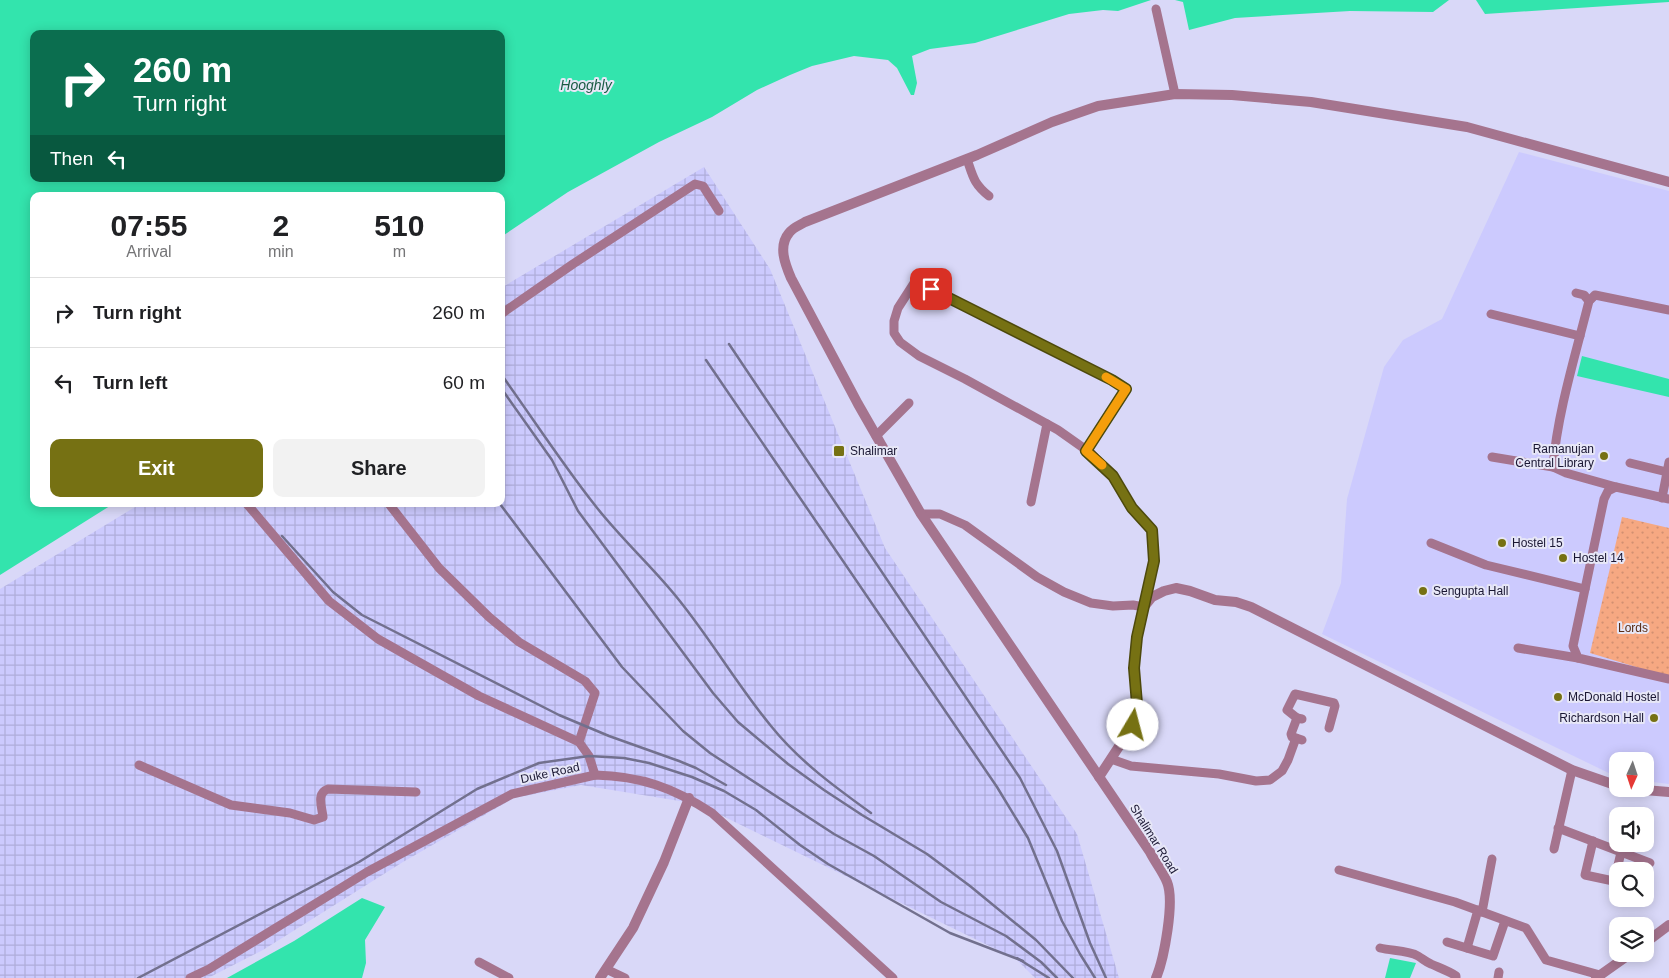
<!DOCTYPE html>
<html lang="en">
<head>
<meta charset="utf-8">
<style>
  :root { --surface:#fff; --page:#f2f2f2; --text:#202124; --muted:#757577; --line:#e0e0e0; --accent:#767113 }
  body { margin:0; font-family:Arial,sans-serif; background:var(--page); color:var(--text); height:100vh; display:flex; flex-direction:column; font-size:19px; white-space:nowrap }
  * { box-sizing:border-box; margin:0 }
  p { font-size:16px; color:var(--muted) }
  .icon { flex:none; width:28px; height:28px; fill:none; stroke:currentColor; stroke-width:2; stroke-linecap:round; stroke-linejoin:round }
  .map { position:relative; flex:1; overflow:hidden }
  .panel { position:absolute; left:30px; top:192px; width:475px; height:315px; display:flex; flex-direction:column; background:var(--surface); border-radius:10px; box-shadow:0 2px 12px #0003 }
  .panel>* { flex:none }
  .top-card { position:absolute; left:30px; top:30px; width:475px; height:152px; border-radius:10px; box-shadow:0 2px 12px #0003; background:#0b6e4f; color:#fff; overflow:hidden }
  .needle { width:32px; rotate:183deg }
  .fabs { position:absolute; left:1609px; top:752px; display:grid; gap:10px }
  .fabs a { display:grid; place-items:center; width:45px; height:45px; border-radius:10px; background:var(--surface); box-shadow:0 2px 12px #0003; font-size:25px }
  .pin { position:absolute; display:grid; place-items:center; width:42px; height:42px; color:#fff; margin:-21px; border-radius:10px; box-shadow:0 2px 8px #0006 }
  .me { position:absolute; width:55px; margin:-28px; rotate:8deg; stroke-linejoin:round; filter:drop-shadow(0 0 4px #0008) }
  .turn { display:flex; align-items:center; gap:18px; height:105px; padding:0 20px; font-size:22px }
  .turn .icon { width:65px; height:65px; stroke-width:2.5 }
  .turn b { display:block; font-size:35px; line-height:42px }
  .then { display:flex; align-items:center; height:48px; padding:0 20px; background:#0003; gap:10px; font-size:19px }
  .eta { display:flex; justify-content:space-evenly; align-items:center; height:85px; text-align:center }
  .eta b { font-size:30px; font-weight:800; line-height:35px }
  .cta { display:flex; gap:10px; margin-top:auto; padding:10px 20px }
  .cta a { flex:1; height:58px; border-radius:10px; background:var(--accent); color:#fff; font-size:20px; font-weight:800; line-height:58px; text-align:center }
  .cta a+a { background:var(--page); color:var(--text) }
  ul { padding:0; list-style:none }
  li { display:flex; align-items:center; gap:15px; height:70px; padding:0 20px; border-top:1px solid var(--line) }
  li div { flex:1 }
  li b { display:block; font-size:19px }
  li em { font-style:normal }
  .map>svg:first-child { display:block }
  .built { fill:#cccafe }
  .industrial { fill:url(#industrial-grid) }
  .green { fill:url(#green-dots) }
  .water { fill:#33e4ad; fill-rule:evenodd }
  .lines { fill:none; stroke-linecap:round; stroke-linejoin:round }
  .minor { stroke:#a5748e; stroke-width:9 }
  .tertiary { stroke:#a5748e; stroke-width:10 }
  .rail { stroke:#72708e; stroke-width:2.5 }
  .route-casing { stroke:#4d490c; stroke-width:12 }
  .route { stroke:#767113; stroke-width:9 }
  .slow { stroke:#f59e0b; stroke-width:9 }
  .poi-dot { fill:#767113; stroke:#e7e7f7; stroke-width:2 }
  .labels { text-anchor:middle; stroke-width:4; stroke-linejoin:round; paint-order:stroke }
  .poi-label { font-size:12px; fill:#1a1733; stroke:#e7e7f7; text-anchor:start }
  .park-label { font-size:12px; fill:#592c14; stroke:#e7e7f7 }
  .street-label { font-size:12px; fill:#1a1733; stroke:#e7e7f7 }
  .water-label { font-size:14px; font-style:italic; fill:#195b44; stroke:#e7e7f7 }
</style>
</head>
<body>
<div class="map">
<svg width="1669" height="978" viewBox="0 0 1669 978">
  <defs>
    <pattern id="industrial-grid" width="8" height="8" patternUnits="userSpaceOnUse" patternTransform="scale(1.25)"><rect width="8" height="8" fill="#cccafe"/><path d="M0 4h8M4 0v8" fill="none" stroke="#afadda"/></pattern>
    <pattern id="green-dots" width="8" height="8" patternUnits="userSpaceOnUse" patternTransform="scale(1.25)"><rect width="8" height="8" fill="#f6a882"/><path d="M2 2h.1M6 6h.1" fill="none" stroke="#d29071" stroke-width="1.8" stroke-linecap="round"/></pattern>
  </defs>
  <rect width="100%" height="100%" fill="#d9d8f8"/>
  <!-- built -->
  <polygon class="built" points="1519,152 1669,191 1669,784 1645,781 1645,761 1618,761 1617,777 1322,634 1341,583 1347,499 1384,367 1403,340 1442,319"/>
  <!-- industrial -->
  <polygon class="industrial" points="704,167 770,269 885,548 1077,834 1119,978 1035,978 1016,959 698,804 581,785 514,798 403,862 263,950 208,978 0,978 0,589 140,504 501,504 501,288"/>
  <!-- green -->
  <polygon class="green" points="1622,517 1669,528 1669,677 1590,653"/>
  <!-- water -->
  <g class="water">
    <path d="M0,0H1151L1118,11L1103,10L1069,14L975,43L930,49L912,56L917,83L914,95H911L897,68L888,60L854,56L812,66L790,75L757,90L712,117L659,142L568,192L501,237V196H34V504H113L0,575ZM34,34H501V179H34Z"/>
    <polygon points="1175,0 1449,0 1433,12 1350,11 1235,18 1189,30 1183,2"/>
    <polygon points="1476,0 1669,0 1669,2 1485,14"/>
    <polygon points="1582,356 1669,379 1669,397 1577,376"/>
    <polygon points="362,898 385,907 365,940 366,963 362,978 227,978 294,941"/>
    <polygon points="1390,958 1416,963 1410,978 1385,978"/>
  </g>
  <g class="lines">
    <!-- minor -->
    <g class="minor">
      <polyline points="1156,9 1175,94"/>
      <path d="M967,159C973,177 974,184 989,196"/>
      <path d="M1576,293L1584,295L1589,301C1576,353 1557,414 1553,467L1566,473L1616,487"/>
      <polyline points="1589,301 1595,295 1669,310"/>
      <polyline points="501,314 573,264 695,184 703,186 719,211"/>
      <polyline points="1491,314 1580,336"/>
      <polyline points="876,436 909,403"/>
      <polyline points="1492,457 1553,467"/>
      <polyline points="1630,463 1667,472"/>
      <polyline points="1662,498 1669,462"/>
      <polyline points="1669,499 1616,487 1608,491 1604,499 1573,646 1578,658 1669,679"/>
      <polyline points="1031,502 1047,424"/>
      <polyline points="247,504 329,601 378,639 479,696 579,742 589,756 595,775"/>
      <polyline points="389,504 439,568 489,617 519,642 585,681 595,693 579,742"/>
      <polyline points="921,514 940,514 965,525 1037,577 1064,592 1091,603 1113,606 1133,605 1144,607 1153,561 1152,530 1132,508 1113,476 1092,454 1058,430 965,379 919,356 900,342 894,333 894,321 898,308 916,280 946,297 1112,380 1126,389 1086,451"/>
      <polyline points="1431,543 1486,565 1585,589"/>
      <polyline points="1518,648 1578,658"/>
      <polyline points="1297,718 1287,710 1295,694 1334,703 1335,706 1329,728"/>
      <polyline points="1296,738 1292,737 1291,734 1297,718 1302,719"/>
      <polyline points="1111,759 1131,766 1219,774 1256,781 1270,780 1282,771 1288,760 1296,738 1302,740"/>
      <path d="M139,765L231,805L290,813L314,820L323,817C322,807 316,793 328,789L416,792"/>
      <polyline points="1631,816 1632,814"/>
      <polyline points="1558,828 1650,863"/>
      <polyline points="1593,841 1585,875 1618,882"/>
      <polyline points="1554,849 1572,770"/>
      <polyline points="1339,870 1455,902 1526,928 1546,960 1600,975"/>
      <polyline points="1614,882 1623,844"/>
      <polyline points="1482,912 1492,859"/>
      <polyline points="1447,942 1493,956 1505,921"/>
      <path d="M1380,948C1392,951 1408,950 1418,956C1423,959 1426,962 1431,964C1440,968 1449,971 1456,976V978"/>
      <polyline points="1467,948 1478,910"/>
      <polyline points="479,962 509,978"/>
      <polyline points="606,969 625,978"/>
      <path d="M190,978L209,969L367,872L512,794L595,775C641,776 674,788 712,813L893,978"/>
      <polyline points="1498,978 1499,972"/>
    </g>
    <!-- tertiary -->
    <g class="tertiary">
      <polyline points="1099,777 1133,725 1137,704 1134,668 1137,637 1144,607 1152,597 1164,591 1176,588 1190,591 1215,600 1236,602 1251,607 1572,770 1618,786"/>
      <polyline points="1632,789 1669,792"/>
      <polyline points="1645,943 1669,925"/>
      <polyline points="600,978 633,928 664,862 689,798"/>
      <path d="M1156,978C1164,959 1175,901 1167,882C1163,872 1155,862 1150,852L921,514L858,404L791,278C785,264 778,246 789,233C792,228 800,225 805,222L977,155L1052,122L1098,106L1175,94L1232,95L1311,102L1467,127L1669,182"/>
      <polyline points="1596,978 1630,954"/>
    </g>
    <!-- rail -->
    <g class="rail">
      <polyline points="729,344 1020,778 1057,851 1090,943 1106,978"/>
      <polyline points="706,360 997,787 1028,838 1062,921 1080,954 1095,978"/>
      <path d="M501,374C532,417 561,462 594,504C620,538 653,567 679,600C712,641 738,686 771,726C799,761 835,787 871,813"/>
      <polyline points="501,388 552,460 578,511 713,693 738,722 788,764 824,790 862,815 927,854 970,886 1036,940 1073,978"/>
      <polyline points="500,504 622,667 683,731 710,753 834,834 874,856 941,902 1006,936 1041,962 1057,978"/>
      <polyline points="282,536 333,592 362,615 559,715 609,736 679,761 696,768 726,785"/>
      <polyline points="1017,958 1049,978"/>
      <polyline points="138,978 359,862 477,789 539,763 589,756 624,758 649,763 692,777 724,791 756,810 800,845 828,864 950,933 1023,961"/>
    </g>
  </g>
  <g class="lines">
    <defs>
      <polyline id="route" points="931,289 1112,380 1126,389 1086,451 1113,476 1132,508 1152,530 1154,561 1137,637 1134,668 1137,704 1133,725"/>
    </defs>
    <!-- route casing -->
    <use href="#route" class="route-casing"/>
    <!-- route -->
    <use href="#route" class="route"/>
    <!-- slow -->
    <polyline class="slow" points="1102,465 1086,451 1126,389 1106,377"/>
  </g>
  <!-- markers -->
  <g class="poi-dot">
    <rect x="833" y="445" width="12" height="12" rx="2.5"/>
    <circle cx="1604" cy="456" r="5"/>
    <circle cx="1502" cy="543" r="5"/>
    <circle cx="1563" cy="558" r="5"/>
    <circle cx="1423" cy="591" r="5"/>
    <circle cx="1558" cy="697" r="5"/>
    <circle cx="1654" cy="718" r="5"/>
  </g>
  <g class="labels">
    <!-- poi labels -->
    <g class="poi-label">
      <text x="1594" y="453" text-anchor="end">Ramanujan<tspan x="1594" dy="14">Central Library</tspan></text>
      <text x="850" y="455">Shalimar</text>
      <text x="1512" y="547">Hostel 15</text>
      <text x="1573" y="562">Hostel 14</text>
      <text x="1433" y="595">Sengupta Hall</text>
      <text x="1568" y="701">McDonald Hostel</text>
      <text x="1644" y="722" text-anchor="end">Richardson Hall</text>
    </g>
    <!-- park labels -->
    <g class="park-label">
      <text x="1633" y="632">Lords</text>
    </g>
    <!-- street labels -->
    <g class="street-label">
      <text transform="translate(550 773) rotate(-12)" y="4">Duke Road</text>
      <text transform="translate(1154 839) rotate(58)" y="4">Shalimar Road</text>
    </g>
    <!-- water labels -->
    <g class="water-label">
      <text x="586" y="90">Hooghly</text>
    </g>
  </g>
</svg>
<div class="fabs">
<a><svg class="needle" viewBox="-14 -14 28 28"><path d="M0-13l5 13h-10z" fill="#e53935"/><path d="M0 13l5-13h-10z" fill="#757577"/></svg></a>
<a><svg class="icon" aria-label="sound" viewBox="0 0 24 24"><path d="M4 9h4l5-4v14l-5-4H4zM17 9q2 3 0 6"/></svg></a>
<a><svg class="icon" aria-label="search" viewBox="0 0 24 24"><circle cx="10" cy="10" r="6"/><path d="M15 15l6 6"/></svg></a>
<a><svg class="icon" aria-label="layers" viewBox="0 0 24 24"><path d="M12 4l9 5-9 5-9-5zM3 14l9 5 9-5"/></svg></a>
</div>
<div class="pin" style="left:931px;top:289px;background:#d93025"><svg class="icon" aria-label="arrive" viewBox="0 0 24 24"><path d="M6 21V4h12l-3 4 3 4H6"/></svg></div>
<svg class="me" style="left:1133px;top:725px" viewBox="-20 -20 40 40"><circle r="19" fill="#fff"/><path d="M0-13L10 11 0 6-10 11z" fill="#767113"/></svg>
<div class="top-card">
<div class="turn"><svg class="icon" aria-label="right" viewBox="0 0 24 24"><path d="M7 20v-9h11M14 6l5 5-5 5"/></svg><div><b>260 m</b>Turn right</div></div>
<div class="then">Then<svg class="icon" aria-label="left" viewBox="0 0 24 24"><path d="M17 20v-9H6M10 6l-5 5 5 5"/></svg></div>
</div>
<section class="panel">
<div class="eta">
<div><b>07:55</b><p>Arrival</p></div>
<div><b>2</b><p>min</p></div>
<div><b>510</b><p>m</p></div>
</div>
<ul>
<li><svg class="icon" aria-label="right" viewBox="0 0 24 24"><path d="M7 20v-9h11M14 6l5 5-5 5"/></svg><div><b>Turn right</b></div><em>260 m</em></li>
<li><svg class="icon" aria-label="left" viewBox="0 0 24 24"><path d="M17 20v-9H6M10 6l-5 5 5 5"/></svg><div><b>Turn left</b></div><em>60 m</em></li>
</ul>
<div class="cta"><a>Exit</a><a>Share</a></div>
</section>
</div>
</body>
</html>
